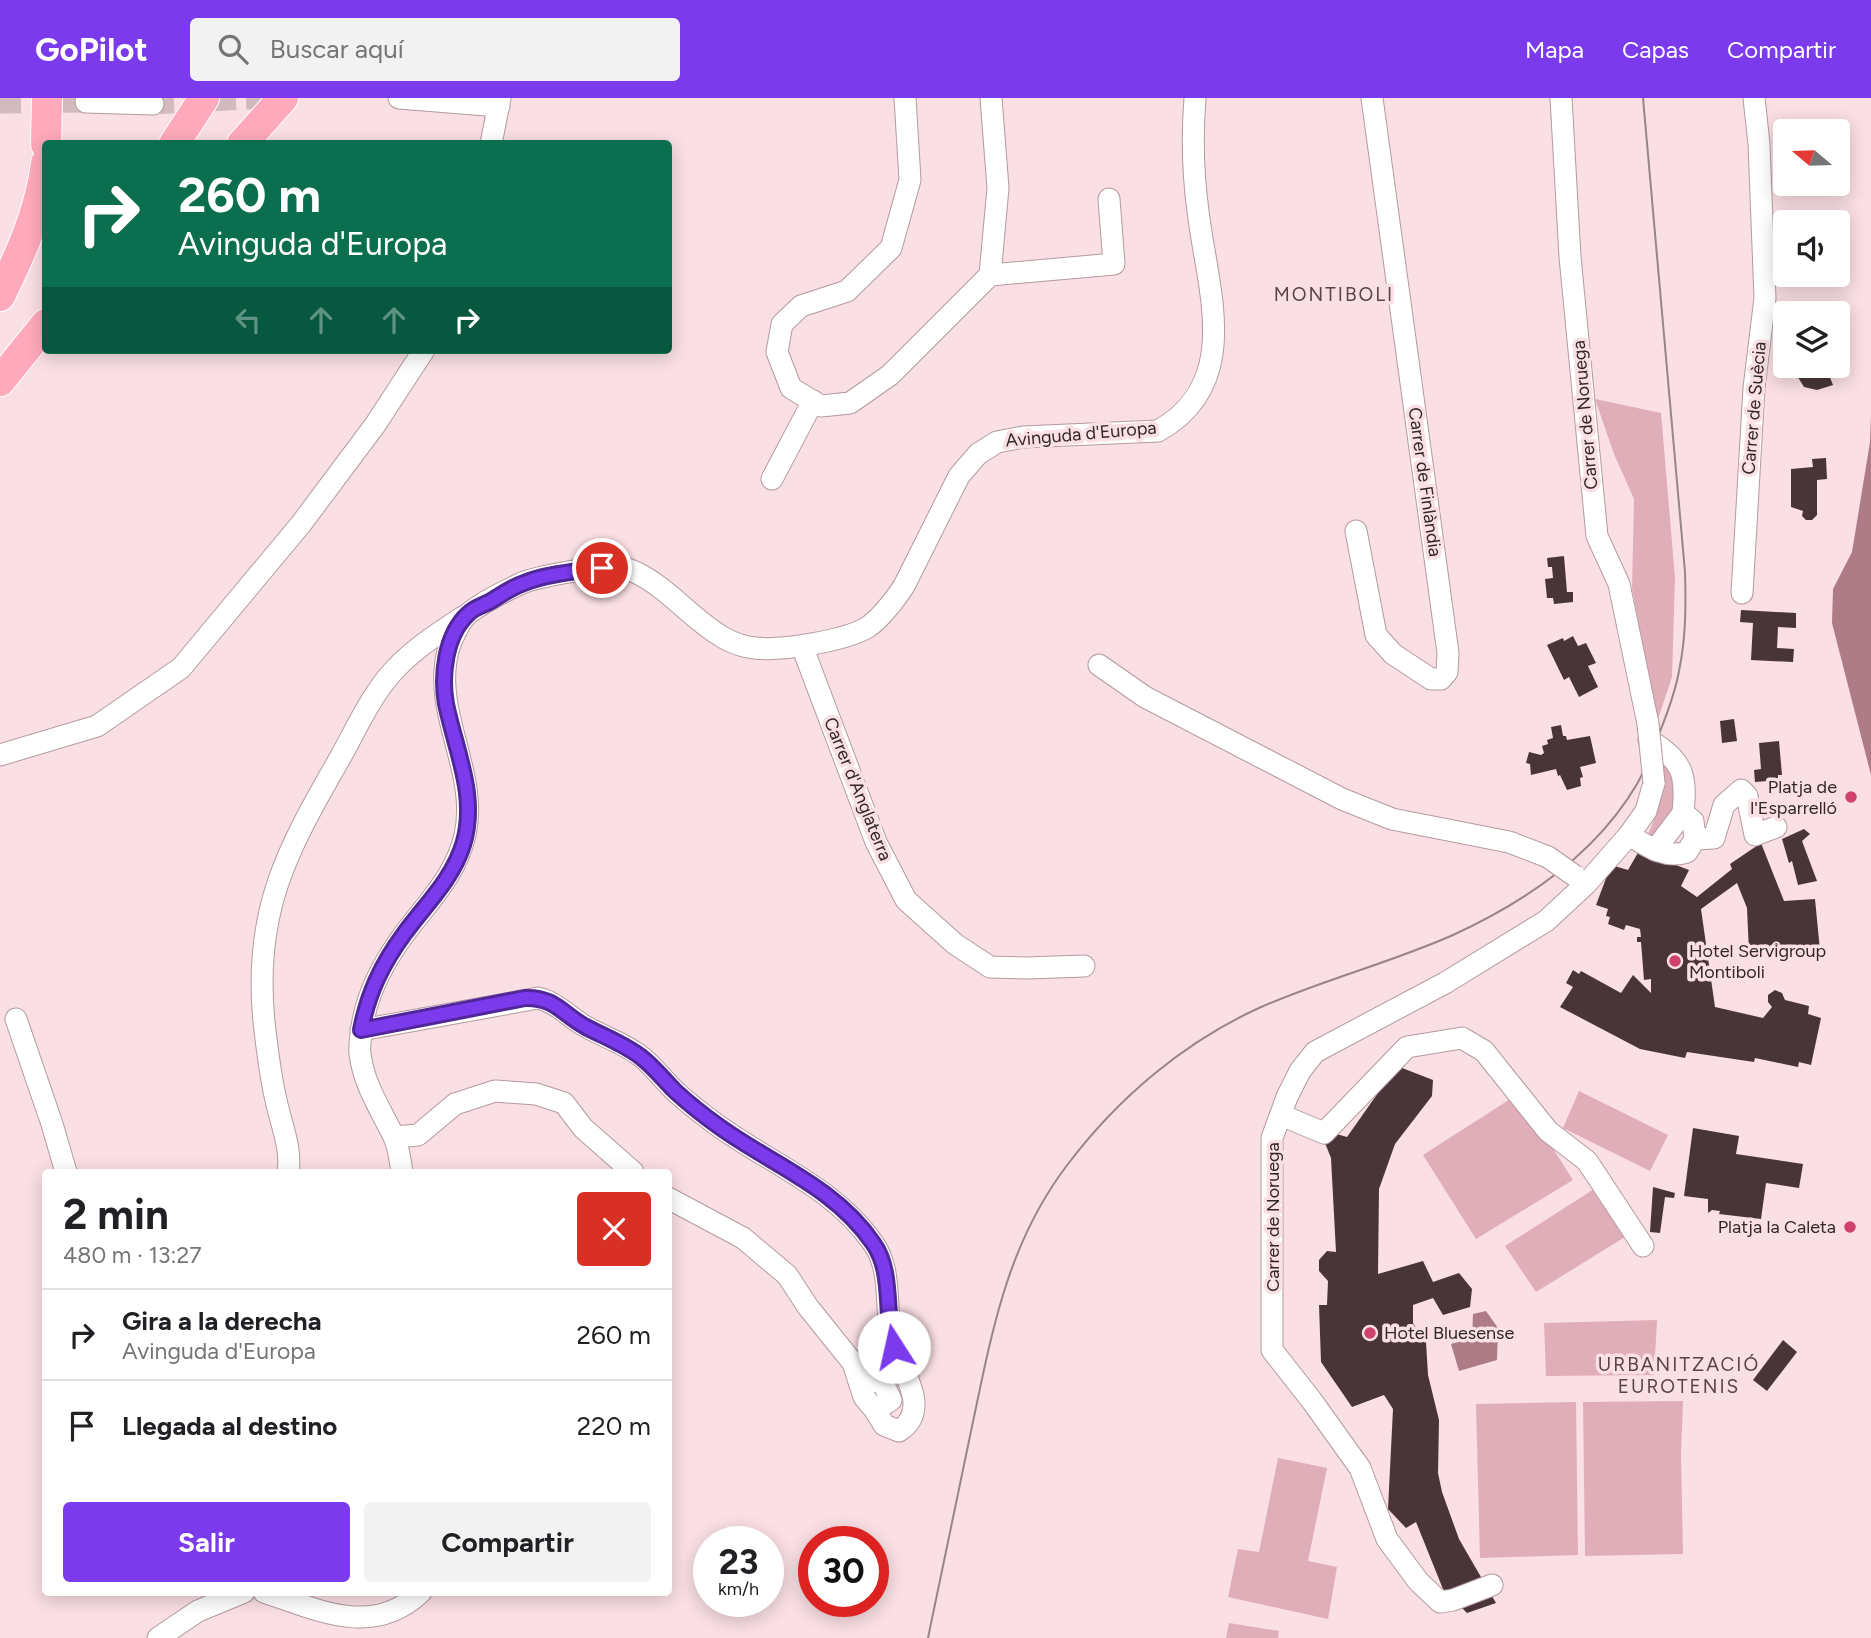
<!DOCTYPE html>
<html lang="es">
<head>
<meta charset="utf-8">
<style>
  :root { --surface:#fff; --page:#f2f2f2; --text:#202124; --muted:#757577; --line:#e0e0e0; --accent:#7c3aed }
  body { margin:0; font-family:Figtree,sans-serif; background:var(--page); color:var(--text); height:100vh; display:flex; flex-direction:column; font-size:26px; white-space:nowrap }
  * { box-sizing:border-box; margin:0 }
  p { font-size:23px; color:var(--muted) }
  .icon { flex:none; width:38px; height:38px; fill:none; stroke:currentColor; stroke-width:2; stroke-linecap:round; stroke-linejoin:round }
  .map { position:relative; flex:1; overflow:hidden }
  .panel { position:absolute; left:42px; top:1071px; width:630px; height:427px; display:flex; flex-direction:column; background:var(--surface); border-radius:7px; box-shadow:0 4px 18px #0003 }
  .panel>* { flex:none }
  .top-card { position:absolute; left:42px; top:42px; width:630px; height:214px; border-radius:7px; box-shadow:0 4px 18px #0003; background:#0b6e4f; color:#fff; overflow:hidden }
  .needle { width:46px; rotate:289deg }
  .buttons { position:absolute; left:1773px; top:21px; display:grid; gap:14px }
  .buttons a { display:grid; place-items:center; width:77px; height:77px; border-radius:7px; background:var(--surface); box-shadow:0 4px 18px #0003; font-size:35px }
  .speed { position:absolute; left:693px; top:1428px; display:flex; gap:14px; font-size:35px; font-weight:700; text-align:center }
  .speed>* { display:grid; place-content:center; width:91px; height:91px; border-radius:50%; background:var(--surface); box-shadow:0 4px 18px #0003; line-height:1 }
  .speed small { font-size:18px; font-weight:400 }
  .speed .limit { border:10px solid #d22; background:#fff; color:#111 }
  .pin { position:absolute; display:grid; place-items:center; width:60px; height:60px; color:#fff; margin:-30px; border:4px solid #fff; border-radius:50%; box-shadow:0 2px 7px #0007 }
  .me { position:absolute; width:77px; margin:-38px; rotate:350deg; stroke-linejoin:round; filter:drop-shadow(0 0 5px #0008) }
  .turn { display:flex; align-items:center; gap:24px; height:147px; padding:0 21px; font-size:32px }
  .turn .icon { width:91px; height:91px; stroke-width:2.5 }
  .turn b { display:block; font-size:49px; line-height:60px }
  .lanes { display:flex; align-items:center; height:66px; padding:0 21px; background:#0003; justify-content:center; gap:35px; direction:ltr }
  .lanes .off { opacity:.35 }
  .round { display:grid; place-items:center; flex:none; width:74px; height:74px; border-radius:7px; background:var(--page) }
  .overview { display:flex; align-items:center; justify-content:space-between; height:119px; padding:0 21px }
  h1 { font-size:42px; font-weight:700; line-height:52px }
  .button { display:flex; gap:14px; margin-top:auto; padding:14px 21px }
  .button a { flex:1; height:80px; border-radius:7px; background:var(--accent); color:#fff; font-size:28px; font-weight:700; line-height:80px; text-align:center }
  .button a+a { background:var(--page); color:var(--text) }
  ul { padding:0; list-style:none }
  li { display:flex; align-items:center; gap:21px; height:91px; padding:0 21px; border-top:2px solid var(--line) }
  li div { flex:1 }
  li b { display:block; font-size:26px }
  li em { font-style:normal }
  header { display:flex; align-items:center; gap:42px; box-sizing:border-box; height:98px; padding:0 35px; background:var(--accent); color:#fff }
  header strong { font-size:33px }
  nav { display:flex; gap:38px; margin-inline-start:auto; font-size:24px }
  .search { width:490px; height:63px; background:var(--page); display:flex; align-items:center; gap:18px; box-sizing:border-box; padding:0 24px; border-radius:7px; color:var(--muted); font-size:26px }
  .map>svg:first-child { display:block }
  .green { fill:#e0aeb8 }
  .water { fill:#ad7c86 }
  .building { fill:#493539 }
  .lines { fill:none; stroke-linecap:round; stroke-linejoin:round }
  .minor-tunnel { stroke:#d2babf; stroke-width:21; stroke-dasharray:21 10; stroke-linecap:butt }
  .minor-casing { stroke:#b39b9f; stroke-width:23 }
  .highway-casing { stroke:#fff; stroke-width:32 }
  .minor { stroke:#fff; stroke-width:21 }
  .highway { stroke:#ffaabc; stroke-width:30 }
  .tram { stroke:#988589; stroke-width:2 }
  .minor-bridge-casing { stroke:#b39b9f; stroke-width:23; stroke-linecap:butt }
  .minor-bridge { stroke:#fff; stroke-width:21 }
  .route-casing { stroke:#51269a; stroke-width:18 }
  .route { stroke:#7c3aed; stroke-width:12 }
  .poi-dot { fill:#cf416e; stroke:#fadfe4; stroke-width:2.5 }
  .labels { text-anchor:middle; stroke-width:7; stroke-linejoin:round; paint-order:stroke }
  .street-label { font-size:18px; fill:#312729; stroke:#fadfe4 }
  .poi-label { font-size:18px; fill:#312729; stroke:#fadfe4; text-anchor:end }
  .neighbourhood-label { font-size:19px; letter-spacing:2px; fill:#594448; stroke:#fadfe4 }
</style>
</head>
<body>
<header>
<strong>GoPilot</strong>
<div class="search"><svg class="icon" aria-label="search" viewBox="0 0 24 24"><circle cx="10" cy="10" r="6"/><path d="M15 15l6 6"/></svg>Buscar aquí</div>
<nav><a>Mapa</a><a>Capas</a><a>Compartir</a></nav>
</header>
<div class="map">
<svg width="1871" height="1540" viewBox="0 0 1871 1540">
  <rect width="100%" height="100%" fill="#fadfe4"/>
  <!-- green -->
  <g class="green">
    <polygon points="1595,301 1661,315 1675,480 1672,579 1657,624 1632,490 1634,401 1614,356"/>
    <path d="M1665,663L1676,681L1678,698L1669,728L1653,740L1647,738C1660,711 1663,695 1662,665Z"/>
    <polygon points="1579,993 1668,1037 1650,1073 1563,1030"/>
    <polygon points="1518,996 1573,1082 1476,1141 1423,1057"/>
    <polygon points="1602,1086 1633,1134 1536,1194 1505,1148"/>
    <polygon points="1657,1222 1654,1277 1546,1278 1544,1225"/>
    <polygon points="1683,1303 1681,1357 1683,1456 1585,1458 1583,1304"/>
    <polygon points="1576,1304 1578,1457 1480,1460 1476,1306"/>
    <polygon points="1278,1360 1327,1370 1308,1463 1337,1469 1328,1521 1228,1499 1238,1451 1259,1454"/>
    <polygon points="1229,1525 1279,1533 1278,1540 1226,1540"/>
  </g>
  <!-- water -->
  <g class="water">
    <polygon points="1871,317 1871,677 1832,525 1833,491 1852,454 1870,344"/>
    <polygon points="1486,1213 1498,1230 1497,1262 1459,1273 1451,1246 1472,1239 1473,1216"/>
  </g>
  <!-- building -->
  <g class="building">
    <polygon points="1791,268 1821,268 1823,273 1827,272 1833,287 1817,292 1804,289"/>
    <polygon points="1826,360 1827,381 1817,382 1817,417 1812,422 1806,422 1802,418 1803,413 1791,409 1791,371 1813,369 1812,361"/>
    <polygon points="1564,458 1567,494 1573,494 1573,504 1554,506 1553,500 1547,500 1545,481 1553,480 1552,469 1548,469 1547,460"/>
    <polygon points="1741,512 1796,515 1796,530 1778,529 1777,550 1794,551 1793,564 1751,562 1753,525 1740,524"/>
    <polygon points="1573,538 1578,548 1586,545 1596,565 1588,568 1598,589 1579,599 1569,579 1564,582 1547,547 1563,540 1564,543"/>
    <polygon points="1734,621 1737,643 1722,645 1720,623"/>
    <polygon points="1561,627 1563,638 1566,638 1567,642 1590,638 1596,665 1580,669 1583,679 1580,680 1581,688 1567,692 1560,677 1558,678 1556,671 1531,677 1530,666 1526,665 1529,654 1541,657 1544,655 1542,648 1548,646 1547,642 1553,640 1551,629"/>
    <polygon points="1779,643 1782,677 1778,677 1778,690 1768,691 1768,683 1755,684 1754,672 1761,671 1759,645"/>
    <polygon points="1804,731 1810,736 1802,743 1817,783 1798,787 1792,763 1789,765 1782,741"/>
    <polygon points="1761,745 1784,803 1815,801 1821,863 1788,855 1789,849 1749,854 1747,810 1737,785 1701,811 1715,909 1763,920 1772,909 1768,904 1768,897 1775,892 1782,895 1785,902 1809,908 1808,916 1821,920 1811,967 1799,964 1798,969 1755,960 1754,964 1687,954 1685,960 1640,951 1560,909 1573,889 1566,885 1573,872 1579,876 1581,873 1621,895 1633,877 1651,895 1651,881 1644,882 1641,844 1637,844 1637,839 1641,839 1640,831 1626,827 1624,832 1608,826 1610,819 1606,818 1608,811 1596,807 1611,767 1628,772 1639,753 1689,772 1681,788 1697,799 1732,771 1730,766"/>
    <polygon points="1397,968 1433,982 1432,998 1395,1046 1379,1091 1378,1176 1423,1163 1433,1184 1459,1175 1472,1191 1470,1209 1443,1217 1433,1200 1413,1207 1413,1225 1426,1244 1428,1277 1439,1322 1438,1375 1442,1394 1459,1441 1496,1505 1467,1515 1443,1491 1416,1424 1406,1430 1388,1411 1393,1311 1384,1297 1352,1309 1321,1264 1319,1207 1327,1207 1328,1183 1319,1173 1319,1162 1327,1153 1336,1154 1331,1060 1325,1045 1333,1035 1347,1039"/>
    <polygon points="1693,1030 1739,1038 1736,1056 1803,1066 1799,1090 1766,1085 1761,1121 1719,1116 1720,1113 1712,1112 1708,1115 1708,1101 1684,1098"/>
    <polygon points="1653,1089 1675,1095 1674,1100 1665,1099 1660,1135 1650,1134"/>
    <polygon points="1783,1242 1797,1254 1767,1293 1753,1282"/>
  </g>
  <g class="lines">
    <!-- minor-tunnel -->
    <g class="minor-tunnel">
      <polyline points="0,5 86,4"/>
      <polyline points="153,6 264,0"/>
    </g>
    <defs>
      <g id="minor">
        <polyline points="399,0 499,8"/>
        <polyline points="905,0 910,82 891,150 847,193 801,208 782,226 777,254 791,290 821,308 850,305 890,277 990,177 998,90 991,0"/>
        <polyline points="1561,0 1570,159 1597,438 1619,486 1648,626"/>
        <polyline points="86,4 153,6"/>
        <polyline points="491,46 500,0"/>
        <polyline points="990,177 1114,166 1109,101"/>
        <polyline points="772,381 813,303"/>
        <polyline points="1356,433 1376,537 1393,556 1431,581 1441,581 1447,574 1448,555 1372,0"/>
        <polyline points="1742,495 1754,290 1765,200 1759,46 1754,0"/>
        <polyline points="802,548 876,744 906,802 955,846 990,869 1027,870 1084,868"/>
        <polyline points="1099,567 1145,599 1342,701 1392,721 1509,744 1548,759"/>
        <polyline points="0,657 97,628 181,570 301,426 375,327 424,252"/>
        <path d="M1629,737C1648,749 1665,761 1687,754L1695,741L1693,723L1683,715C1687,676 1683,663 1649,642"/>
        <polyline points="1695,741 1714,740 1724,707 1741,692 1747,698 1755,737 1776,729"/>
        <polyline points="1655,752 1683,715"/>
        <polyline points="16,921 52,1026 66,1074"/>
        <path d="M361,932L538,900C556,904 568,918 583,927C603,939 625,945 643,960C655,970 665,984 676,994C688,1005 701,1015 713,1024C768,1065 832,1087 873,1145C895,1175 882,1218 895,1252C905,1277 930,1313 899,1333L884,1327L875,1312"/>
        <polyline points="1281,1017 1324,1035 1407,949 1462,940 1484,953 1548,1033 1587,1063 1643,1148"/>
        <polyline points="395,1039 418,1037 455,1006 495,993 536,996 564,1005 583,1030 633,1074"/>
        <path d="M288,1074C292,1051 281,1026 276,1002C270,977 267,950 264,924C253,813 287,752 340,660C355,633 369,602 389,578C409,554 437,536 463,519"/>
        <path d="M402,1074C400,1063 399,1048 393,1037C380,1010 364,987 360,956C359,946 361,934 363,923C369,890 385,862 405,835C429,803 456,777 465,737C479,674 432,615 448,553C451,542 460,522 469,515C482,505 507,492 522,485C536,479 605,466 619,469C624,470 631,472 635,474C669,490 692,522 724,540C733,545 744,549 755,550C781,553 845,543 868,529C883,518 894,503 904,488L959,378L978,356L997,344L1023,339L1158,333C1244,285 1207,191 1198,113C1193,76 1192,38 1195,0"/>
        <polyline points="668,1100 743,1140 787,1177 808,1209 853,1265 864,1299 875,1312 891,1302 883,1285 858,1281"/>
        <polyline points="1492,1487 1453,1502 1440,1504 1418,1483 1387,1441 1360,1370 1312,1303 1272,1252 1272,1040 1287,999 1300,973 1315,954 1445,885 1546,823 1586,786 1629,737 1646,713 1654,685"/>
        <path d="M264,1494C318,1512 373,1540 421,1494"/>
        <polyline points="158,1540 198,1513 244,1494"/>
      </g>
      <g id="highway">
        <polyline points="46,46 47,0"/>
        <polyline points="174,46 204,0"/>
        <polyline points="242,46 283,0"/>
        <path d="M0,198C21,155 40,113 46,65"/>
        <polyline points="0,283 46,226"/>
      </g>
    </defs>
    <!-- minor casing -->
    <use href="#minor" class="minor-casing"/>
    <!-- highway casing -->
    <use href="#highway" class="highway-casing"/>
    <!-- minor -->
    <use href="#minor" class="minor"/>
    <!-- highway -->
    <use href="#highway" class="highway"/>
    <!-- tram -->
    <path class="tram" d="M928,1540C942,1473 956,1405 970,1338C991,1240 1005,1148 1068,1066C1118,1000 1184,944 1259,910C1322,882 1390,865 1453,837C1525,804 1596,756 1637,686C1645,672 1651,656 1657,641C1666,619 1675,596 1679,573C1686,540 1686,507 1685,474L1643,0"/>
    <defs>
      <g id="minor-bridge">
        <polyline points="1648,626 1654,685"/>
        <polyline points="1548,759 1575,778"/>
      </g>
    </defs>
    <!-- minor-bridge casing -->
    <use href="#minor-bridge" class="minor-bridge-casing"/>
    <!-- minor-bridge -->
    <use href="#minor-bridge" class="minor-bridge"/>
  </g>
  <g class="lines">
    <defs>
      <path id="route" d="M602,470C579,473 545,476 524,485C512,489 501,497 491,503C484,507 473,510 468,516C445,537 441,578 446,606C456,654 478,699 463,747C452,782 425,807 404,836C382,866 368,895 361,932L525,900C555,899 562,916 586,929C605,939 624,946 641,959C654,969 664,982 675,993C688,1005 703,1017 717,1027C770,1066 834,1088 873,1145C894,1174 884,1216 894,1249"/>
    </defs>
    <!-- route casing -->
    <use href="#route" class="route-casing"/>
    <!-- route -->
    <use href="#route" class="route"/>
  </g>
  <!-- markers -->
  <g class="poi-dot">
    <circle cx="1851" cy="699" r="7"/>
    <circle cx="1675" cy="863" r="7"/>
    <circle cx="1850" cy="1129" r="7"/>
    <circle cx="1370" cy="1235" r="7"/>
  </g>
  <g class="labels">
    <!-- street labels -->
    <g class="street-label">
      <text transform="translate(1754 310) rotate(-85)" y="6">Carrer de Suècia</text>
      <text transform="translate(1585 317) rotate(-95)" y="6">Carrer de Noruega</text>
      <text transform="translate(1081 336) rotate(-5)" y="6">Avinguda d'Europa</text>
      <text transform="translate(1425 384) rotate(82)" y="6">Carrer de Finlàndia</text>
      <text transform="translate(858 691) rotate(68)" y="6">Carrer d'Anglaterra</text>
      <text transform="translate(1273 1119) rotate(-90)" y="6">Carrer de Noruega</text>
    </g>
    <!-- poi labels -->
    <g class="poi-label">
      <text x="1837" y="695">Platja de<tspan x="1837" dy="21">l'Esparrelló</tspan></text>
      <text x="1689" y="859" text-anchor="start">Hotel Servigroup<tspan x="1689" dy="21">Montiboli</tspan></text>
      <text x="1836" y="1135">Platja la Caleta</text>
      <text x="1384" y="1241" text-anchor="start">Hotel Bluesense</text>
    </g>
    <!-- neighbourhood labels -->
    <g class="neighbourhood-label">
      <text x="1334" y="203">MONTIBOLI</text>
      <text x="1679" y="1273">URBANITZACIÓ<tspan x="1679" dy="22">EUROTENIS</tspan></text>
    </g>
  </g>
</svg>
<div class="buttons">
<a><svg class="needle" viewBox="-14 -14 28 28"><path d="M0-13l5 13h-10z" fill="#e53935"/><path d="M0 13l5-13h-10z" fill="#757577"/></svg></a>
<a><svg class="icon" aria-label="sound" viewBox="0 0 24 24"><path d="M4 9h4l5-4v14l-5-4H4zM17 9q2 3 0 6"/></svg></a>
<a><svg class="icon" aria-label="layers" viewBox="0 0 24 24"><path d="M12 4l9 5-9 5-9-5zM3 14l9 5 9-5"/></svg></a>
</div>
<div class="speed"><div>23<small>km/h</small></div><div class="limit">30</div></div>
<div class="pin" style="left:602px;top:470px;background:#d93025"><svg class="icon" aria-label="arrive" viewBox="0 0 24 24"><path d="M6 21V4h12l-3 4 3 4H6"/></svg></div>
<svg class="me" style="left:894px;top:1249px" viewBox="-20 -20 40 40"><circle r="19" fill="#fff"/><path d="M0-13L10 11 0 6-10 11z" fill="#7c3aed"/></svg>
<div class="top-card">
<div class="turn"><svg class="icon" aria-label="right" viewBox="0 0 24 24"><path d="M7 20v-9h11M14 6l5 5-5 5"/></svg><div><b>260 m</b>Avinguda d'Europa</div></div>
<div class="lanes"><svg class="icon off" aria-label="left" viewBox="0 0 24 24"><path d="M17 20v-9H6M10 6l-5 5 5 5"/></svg><svg class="icon off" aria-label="ahead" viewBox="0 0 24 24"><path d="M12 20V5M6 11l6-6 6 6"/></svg><svg class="icon off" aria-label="ahead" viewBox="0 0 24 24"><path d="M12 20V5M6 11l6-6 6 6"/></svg><svg class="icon" aria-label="right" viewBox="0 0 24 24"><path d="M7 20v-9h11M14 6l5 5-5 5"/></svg></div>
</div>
<section class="panel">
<div class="overview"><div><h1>2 min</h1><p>480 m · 13:27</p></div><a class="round" style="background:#d93025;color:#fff"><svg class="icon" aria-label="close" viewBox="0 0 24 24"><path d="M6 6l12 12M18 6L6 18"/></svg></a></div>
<ul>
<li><svg class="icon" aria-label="right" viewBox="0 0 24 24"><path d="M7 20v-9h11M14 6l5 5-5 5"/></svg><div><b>Gira a la derecha</b><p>Avinguda d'Europa</p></div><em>260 m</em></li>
<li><svg class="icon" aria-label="arrive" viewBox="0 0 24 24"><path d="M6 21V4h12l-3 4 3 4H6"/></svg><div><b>Llegada al destino</b></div><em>220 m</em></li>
</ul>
<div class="button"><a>Salir</a><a>Compartir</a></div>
</section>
</div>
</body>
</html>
